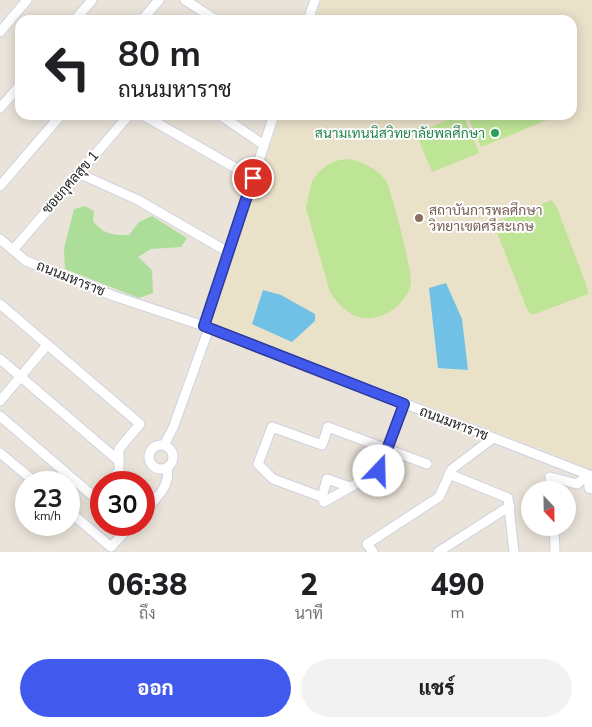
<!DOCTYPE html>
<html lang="th">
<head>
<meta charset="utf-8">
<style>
  :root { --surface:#fff; --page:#f2f2f2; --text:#202124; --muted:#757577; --accent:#4259ee }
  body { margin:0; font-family:Mulish,Sarabun,sans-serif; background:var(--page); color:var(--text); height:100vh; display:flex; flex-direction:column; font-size:19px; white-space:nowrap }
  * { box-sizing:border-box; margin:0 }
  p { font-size:16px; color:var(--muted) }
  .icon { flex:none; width:28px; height:28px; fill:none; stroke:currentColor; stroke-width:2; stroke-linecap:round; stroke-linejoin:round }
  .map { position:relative; height:552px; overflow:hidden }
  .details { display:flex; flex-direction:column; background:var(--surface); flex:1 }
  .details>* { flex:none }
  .guide { position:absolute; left:15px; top:15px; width:562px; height:105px; border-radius:15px; box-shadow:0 2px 12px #0003; background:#fff; color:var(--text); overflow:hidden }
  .needle { width:32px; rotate:158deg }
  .tools { position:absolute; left:521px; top:481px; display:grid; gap:10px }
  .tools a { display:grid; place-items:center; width:55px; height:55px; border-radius:50%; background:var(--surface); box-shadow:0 2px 12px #0003; font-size:25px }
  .speed { position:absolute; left:15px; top:471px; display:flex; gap:10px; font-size:25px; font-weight:700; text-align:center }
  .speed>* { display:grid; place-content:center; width:65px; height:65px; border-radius:50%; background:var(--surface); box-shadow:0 2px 12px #0003; line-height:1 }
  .speed small { font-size:12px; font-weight:400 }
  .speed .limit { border:8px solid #d22; background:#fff; color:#111 }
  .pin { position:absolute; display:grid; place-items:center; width:42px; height:42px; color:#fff; margin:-21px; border:2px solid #fff; border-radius:50%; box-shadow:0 1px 5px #0007 }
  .me { position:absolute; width:55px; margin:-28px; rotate:21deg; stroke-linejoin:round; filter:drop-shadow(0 0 4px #0008) }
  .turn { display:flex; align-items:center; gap:18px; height:105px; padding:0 20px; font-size:22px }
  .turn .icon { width:65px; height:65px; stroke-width:2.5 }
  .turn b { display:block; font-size:35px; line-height:42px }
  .eta { display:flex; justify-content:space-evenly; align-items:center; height:85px; text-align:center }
  .eta b { font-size:30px; font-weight:800; line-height:35px }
  .cta { display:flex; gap:10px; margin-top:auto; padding:10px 20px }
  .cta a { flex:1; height:58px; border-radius:30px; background:var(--accent); color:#fff; font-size:20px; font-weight:800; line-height:58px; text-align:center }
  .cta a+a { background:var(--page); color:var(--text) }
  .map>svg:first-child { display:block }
  .education { fill:#eae1c9 }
  .green { fill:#acdd99 }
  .pitch { fill:#bee495 }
  .water { fill:#71c1e6 }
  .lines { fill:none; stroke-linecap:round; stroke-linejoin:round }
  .minor-casing { stroke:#cfd1e0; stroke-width:11 }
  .minor { stroke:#fff; stroke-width:9 }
  .route-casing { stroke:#2b3a9b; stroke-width:12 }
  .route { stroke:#4259ee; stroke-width:9 }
  .leisure-dot { fill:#2e9e5b; stroke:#fff; stroke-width:2 }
  .education-dot { fill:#8d6e63; stroke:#fff; stroke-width:2 }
  .labels { text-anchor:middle; stroke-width:4; stroke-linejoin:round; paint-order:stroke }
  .leisure-label { font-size:14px; fill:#27864d; stroke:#fff; text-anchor:end }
  .street-label { font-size:14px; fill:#272727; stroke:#fff }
  .education-label { font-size:14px; fill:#785e54; stroke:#fff; text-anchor:start }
</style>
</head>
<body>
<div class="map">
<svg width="592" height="552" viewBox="0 0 592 552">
  <rect width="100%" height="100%" fill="#e9e3d9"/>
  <!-- education -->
  <polygon class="education" points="322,0 592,0 592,469 211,322 281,115 572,115 572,20 315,20"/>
  <!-- green -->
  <path class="green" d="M85,206L94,211L93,221C104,235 113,235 129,235L139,222L152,216L187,238L181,247L151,249L138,257L152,270L153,293L139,298L65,269L64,248L74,209Z"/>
  <!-- pitch -->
  <g class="pitch">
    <polygon points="460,115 463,115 479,153 432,172 416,133"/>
    <polygon points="467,115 546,115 547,120 481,147"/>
    <path d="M350,159C364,163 377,168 386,181C391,189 413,275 411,284C409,293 401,304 394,309C367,327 346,317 330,292L306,208L312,181L319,172L327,165L339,160Z"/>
    <polygon points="552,200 557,208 587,287 588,294 532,315 527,309 496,230 496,222"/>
  </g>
  <!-- water -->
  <g class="water">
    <polygon points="446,283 462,319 468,370 438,368 429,288"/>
    <polygon points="263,290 281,295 315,314 315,321 292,342 252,324"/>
  </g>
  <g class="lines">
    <defs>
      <g id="minor">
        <polyline points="185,0 216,20"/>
        <polyline points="75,20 92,0"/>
        <polyline points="142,20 159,0"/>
        <polyline points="308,20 315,0"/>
        <polyline points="0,32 27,0"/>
        <polyline points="0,108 20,85"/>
        <polyline points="143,115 253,178"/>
        <polyline points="220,115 264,145"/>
        <polyline points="78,173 138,200 228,252"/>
        <polyline points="0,186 61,115"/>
        <polyline points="0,239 26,261 114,296 204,326 592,476"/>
        <polyline points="13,250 129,115"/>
        <polyline points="0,304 140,424 119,449 119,471 110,482"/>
        <polyline points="204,326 274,115"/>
        <polyline points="0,359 119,461"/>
        <polyline points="0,401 47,345"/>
        <polyline points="0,416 101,503"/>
        <circle cx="161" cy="457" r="12"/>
        <polyline points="164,445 173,428 209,328"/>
        <polyline points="0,453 35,482"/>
        <polyline points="449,474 508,498 514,552"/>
        <polyline points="588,475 589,488 592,489"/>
        <polyline points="350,487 327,479 322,497 324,502 379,471 404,404"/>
        <polyline points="551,490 550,477 577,484 588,475"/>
        <polyline points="322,497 273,479 258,464 272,427 322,445 328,427 427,464"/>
        <polyline points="69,511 111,547 131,525"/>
        <path d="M144,511C155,499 171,487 167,468"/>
        <polyline points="554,528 555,552"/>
        <polyline points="373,552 367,544 439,497 452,469 493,438"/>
        <polyline points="438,552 510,506"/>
      </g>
    </defs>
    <!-- minor casing -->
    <use href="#minor" class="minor-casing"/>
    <!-- minor -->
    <use href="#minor" class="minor"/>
  </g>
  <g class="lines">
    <defs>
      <polyline id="route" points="253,178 204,326 404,404 379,471"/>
    </defs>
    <!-- route casing -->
    <use href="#route" class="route-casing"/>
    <!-- route -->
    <use href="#route" class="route"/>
  </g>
  <!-- markers -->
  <circle class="leisure-dot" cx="495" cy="133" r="5"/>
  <circle class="education-dot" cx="419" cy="218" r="5"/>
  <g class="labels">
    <!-- leisure labels -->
    <g class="leisure-label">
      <text x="485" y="138">สนามเทนนิสวิทยาลัยพลศึกษา</text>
    </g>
    <!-- street labels -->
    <g class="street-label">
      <text transform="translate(70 182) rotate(-49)" y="5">ซอยกุศลสุข 1</text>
      <text transform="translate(71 278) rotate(22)" y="5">ถนนมหาราช</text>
      <text transform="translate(454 423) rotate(21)" y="5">ถนนมหาราช</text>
    </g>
    <!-- education labels -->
    <g class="education-label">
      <text x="429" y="215">สถาบันการพลศึกษา<tspan x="429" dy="16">วิทยาเขตศรีสะเกษ</tspan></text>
    </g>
  </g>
</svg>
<div class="tools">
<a><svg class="needle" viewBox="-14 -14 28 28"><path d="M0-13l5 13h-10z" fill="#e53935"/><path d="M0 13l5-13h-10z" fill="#757577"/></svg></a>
</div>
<div class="speed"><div>23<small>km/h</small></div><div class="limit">30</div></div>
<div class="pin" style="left:253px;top:178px;background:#d93025"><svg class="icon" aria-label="arrive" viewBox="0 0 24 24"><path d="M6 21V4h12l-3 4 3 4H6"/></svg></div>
<svg class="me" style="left:379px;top:471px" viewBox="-20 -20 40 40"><circle r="19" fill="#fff"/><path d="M0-13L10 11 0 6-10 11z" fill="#4259ee"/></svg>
<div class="guide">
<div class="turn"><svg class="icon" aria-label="left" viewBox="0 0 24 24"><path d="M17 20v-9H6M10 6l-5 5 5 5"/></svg><div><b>80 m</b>ถนนมหาราช</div></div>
</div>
</div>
<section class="details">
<div class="eta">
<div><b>06:38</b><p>ถึง</p></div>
<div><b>2</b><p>นาที</p></div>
<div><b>490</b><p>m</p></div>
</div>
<div class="cta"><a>ออก</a><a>แชร์</a></div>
</section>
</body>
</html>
